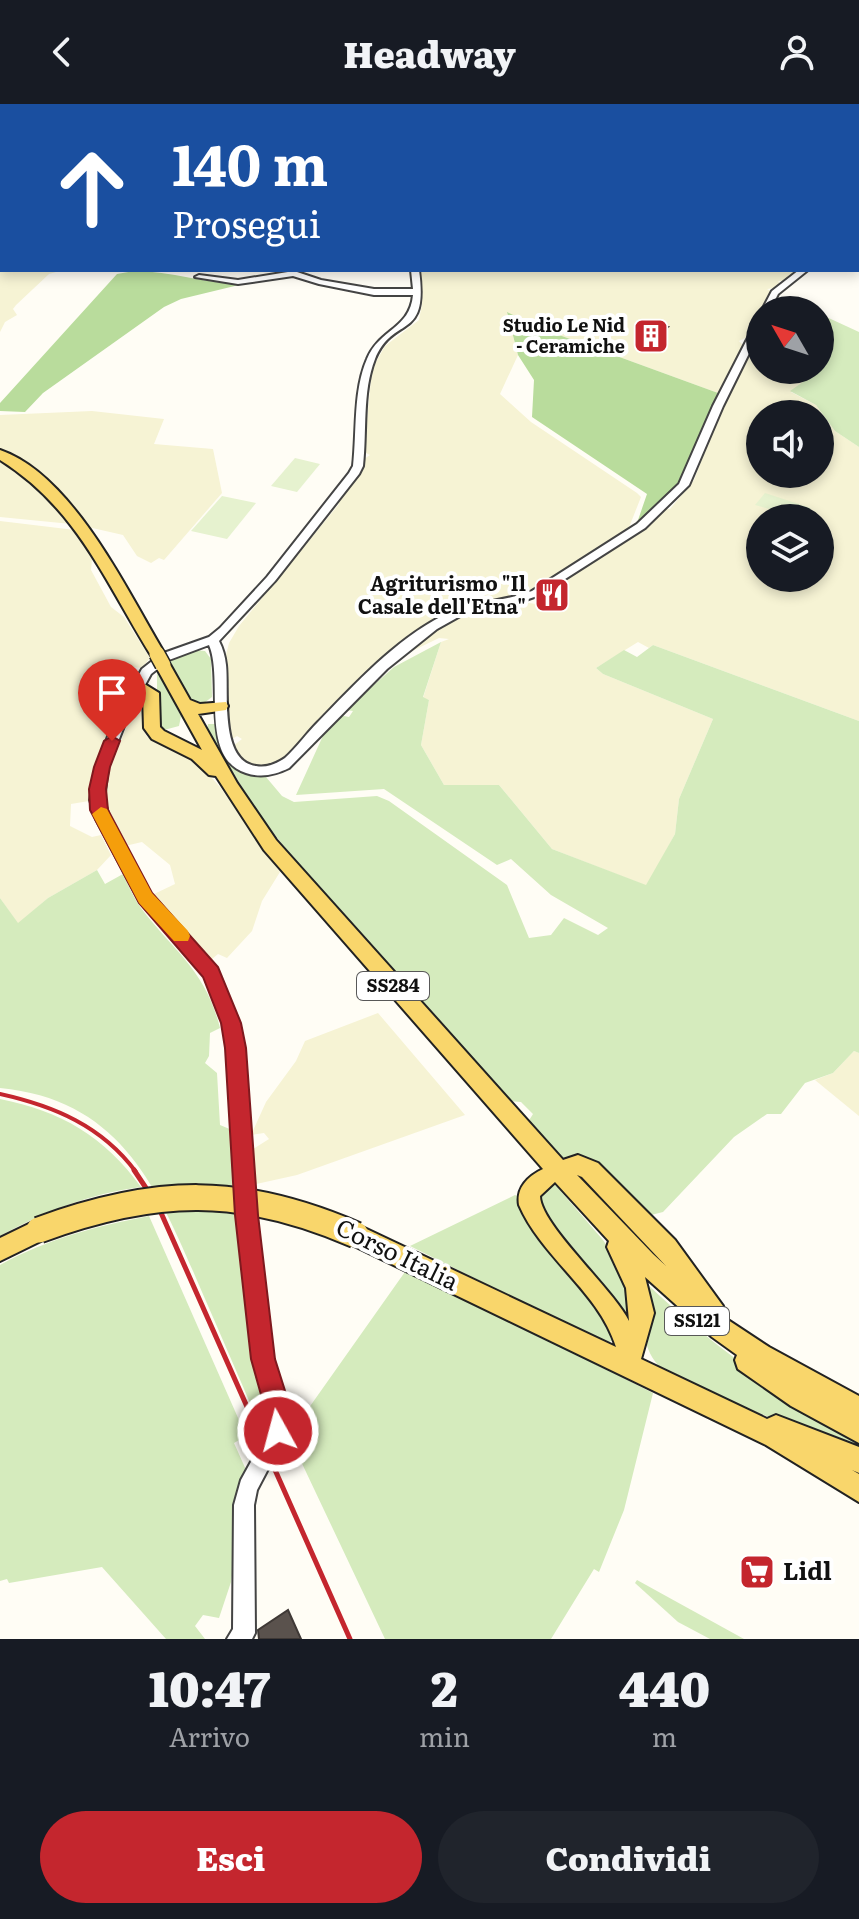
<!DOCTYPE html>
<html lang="it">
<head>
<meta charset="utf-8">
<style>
  :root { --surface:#171b24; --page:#20242c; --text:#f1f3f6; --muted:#9ea1a6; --accent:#c4262e }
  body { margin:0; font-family:Literata,serif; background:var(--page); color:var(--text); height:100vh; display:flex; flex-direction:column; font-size:30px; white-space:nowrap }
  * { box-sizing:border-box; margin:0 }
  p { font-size:26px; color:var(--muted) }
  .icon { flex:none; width:44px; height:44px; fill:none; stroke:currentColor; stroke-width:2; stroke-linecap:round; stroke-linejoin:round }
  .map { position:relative; height:1535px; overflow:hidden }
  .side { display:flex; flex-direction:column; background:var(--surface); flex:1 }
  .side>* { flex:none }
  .banner { position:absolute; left:0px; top:0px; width:860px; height:168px; box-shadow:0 4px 12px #0003; background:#1a4fa0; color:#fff; overflow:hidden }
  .needle { width:52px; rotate:309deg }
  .controls { position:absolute; left:746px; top:192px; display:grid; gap:16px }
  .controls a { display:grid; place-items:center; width:88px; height:88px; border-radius:50%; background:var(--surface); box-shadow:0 4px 12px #0003; font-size:40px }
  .pin { position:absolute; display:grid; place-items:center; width:68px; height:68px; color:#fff; margin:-82px -34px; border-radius:50% 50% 50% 0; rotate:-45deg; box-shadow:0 0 8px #0007 }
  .pin .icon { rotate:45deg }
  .me { position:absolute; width:88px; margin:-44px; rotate:353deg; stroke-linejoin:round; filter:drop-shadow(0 0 6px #0008) }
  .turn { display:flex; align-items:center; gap:28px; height:168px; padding:0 40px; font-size:36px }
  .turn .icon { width:104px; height:104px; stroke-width:2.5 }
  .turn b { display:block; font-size:56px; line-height:68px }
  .eta { display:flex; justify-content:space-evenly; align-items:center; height:136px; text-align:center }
  .eta b { font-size:48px; font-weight:800; line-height:56px }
  .action { display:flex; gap:16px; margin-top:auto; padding:16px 40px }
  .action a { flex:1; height:92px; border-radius:48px; background:var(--accent); color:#fff; font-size:32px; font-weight:800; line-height:92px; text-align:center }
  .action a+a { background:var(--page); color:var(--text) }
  header { display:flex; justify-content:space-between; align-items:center; height:104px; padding:0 40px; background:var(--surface); font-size:36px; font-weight:800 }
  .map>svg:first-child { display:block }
  .farmland { fill:#f6f3d4; fill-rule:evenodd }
  .green { fill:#d5ebbd }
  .forest { fill:#b9dc9c }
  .pitch { fill:#e6f2cf }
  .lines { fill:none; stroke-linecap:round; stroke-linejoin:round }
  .minor-casing { stroke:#444; stroke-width:4 }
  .major-casing { stroke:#222; stroke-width:4 }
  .minor { fill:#fff; fill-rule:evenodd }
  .major { fill:#f9d66b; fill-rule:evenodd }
  .rail-far1 { stroke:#c4262e; stroke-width:4 }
  .rail { stroke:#c4262e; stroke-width:5 }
  .major-bridge-far1-casing { stroke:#222; stroke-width:18; stroke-linecap:butt }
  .major-bridge-casing { stroke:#222; stroke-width:29; stroke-linecap:butt }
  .major-bridge-far1 { stroke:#f9d66b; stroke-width:15 }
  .major-bridge { stroke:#f9d66b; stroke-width:25 }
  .wall { fill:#4d4742 }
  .shaded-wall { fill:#3f3936 }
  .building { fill:#5a524d; stroke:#3f3936; stroke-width:2 }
  .route { fill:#c4262e; stroke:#7f191e; stroke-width:2 }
  .slow { fill:#f59e0b }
  .labels { text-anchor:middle; stroke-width:8; stroke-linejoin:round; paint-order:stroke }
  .far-poi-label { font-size:18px; font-weight:bold; fill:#111; stroke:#fff; text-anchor:end }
  .shield { fill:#fff; stroke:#585858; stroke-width:2 }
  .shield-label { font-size:18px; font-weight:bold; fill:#111 }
  .poi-label { font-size:20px; font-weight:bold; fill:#111; stroke:#fff; text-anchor:end }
  .near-street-label { font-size:24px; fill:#111; stroke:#fff }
  .near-poi-label { font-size:24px; font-weight:bold; fill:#111; stroke:#fff; text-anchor:start }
</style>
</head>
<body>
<header><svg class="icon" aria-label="back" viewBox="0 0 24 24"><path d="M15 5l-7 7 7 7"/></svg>Headway<svg class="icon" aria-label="person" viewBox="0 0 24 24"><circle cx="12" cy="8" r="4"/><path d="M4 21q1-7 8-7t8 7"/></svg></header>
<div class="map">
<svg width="859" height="1535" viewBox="0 0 859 1535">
  <rect width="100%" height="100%" fill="#fffdf5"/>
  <!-- farmland -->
  <g class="farmland">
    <polygon points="20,0 437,0 442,2 23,2"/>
    <polygon points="0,165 2,165 63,166 49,170 16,201 13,205 17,211 5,218 0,228"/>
    <polygon points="419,166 799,167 785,177 778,177 781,180 775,184 767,185 771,187 749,232 739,237 744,242 718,289 540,224 507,209 518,251 500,290 531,318 637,389 641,393 628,426 535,486 443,510 366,571 281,656 268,661 253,661 240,656 233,642 242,635 237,632 232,635 227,617 225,555 229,539 239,522 339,400 336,398 362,362 364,355 370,351 364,348 372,265 385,242 419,216 422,200"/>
    <path d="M752,253L760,257V266H779L804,278L791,288L816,301L835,327L859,343V617L653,541L649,544L638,538L596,564L603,570L713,615L679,695L675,730L647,782L552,745L499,681H444L421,641L429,596L423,594L441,538L449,535L439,534L406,550L449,517L460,512L522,498L536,500L550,493L552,483L644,425L666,405H670L694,376L723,300L747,254ZM760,310H820V370H760ZM760,414H820V474H760Z"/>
    <polygon points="92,307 164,315 154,340 213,345 222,389 164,456 159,454 151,459 137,452 123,431 88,423 70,397 45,373 0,345 0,311"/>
    <polygon points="0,354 45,384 71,420 0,413"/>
    <polygon points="0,417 75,426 92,455 91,466 111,503 124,513 150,554 142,564 133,563 126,568 136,573 126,588 95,664 89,697 71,700 70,722 92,733 101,731 111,751 97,766 48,794 18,820 0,794"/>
    <polygon points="137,595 144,597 142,624 147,633 194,654 220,683 280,768 262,797 252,827 227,854 218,850 212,855 152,791 175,780 170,761 142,738 125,742 108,710 105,679"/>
    <polygon points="378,909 465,1011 297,1071 252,1081 250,1047 269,1035 264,1029 251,1031 266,998 296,957 305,937"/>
    <polygon points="854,947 859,949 859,1012 815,976 833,969"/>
  </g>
  <!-- green -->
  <g class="green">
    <polygon points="820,210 859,228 859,343 835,327 816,301 790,287 803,278 779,266 820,266"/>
    <path d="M441,538L423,593L429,596L421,641L444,681H499L552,745L646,781L675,730L679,695L713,615L603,570L596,564L624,546L637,553L653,541L859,617V949L854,947L833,969L805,979L781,1010H767L734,1033L663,1108L643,1113L564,1059L528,1018L533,1010L521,998L507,997L308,774L256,706L207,626L208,620H217C226,648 231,674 266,673L282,692L294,698L377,692L389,697L507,781L529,834L551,831L564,814L598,831L608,824L551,791L511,755L497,761L384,685L296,691L327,623L339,611L349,613L353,607L346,606L394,563Z"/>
    <polygon points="193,546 205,547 211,555 212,593 204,599 190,596 169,555"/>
    <polygon points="157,565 181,612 179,622 164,626 157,620"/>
    <path d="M97,766L105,780L123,770C128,781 134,794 141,804C175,849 205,865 220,924L210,929L209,952L205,959L217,969L220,1021L232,1026L254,1255L268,1310L265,1334C244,1285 223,1236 202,1188C159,1088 124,996 0,984V794L18,819L48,794Z"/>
    <path d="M0,995C61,1007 104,1032 141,1083C89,1090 46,1107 0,1132Z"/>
    <polygon points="551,1076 603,1136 628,1174 632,1226 536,1100 538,1084"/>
    <polygon points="515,1091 521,1094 605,1203 616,1234 606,1240 410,1142"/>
    <path d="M149,1112L246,1332L234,1339L247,1368L231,1478L219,1514L203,1511L195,1522L205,1535H166L102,1463L9,1479L7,1475L0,1477V1161C47,1135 97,1122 149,1112Z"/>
    <polygon points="407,1165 653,1289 624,1406 599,1468 594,1465 551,1535 385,1535 289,1332"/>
    <path d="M643,1176C709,1240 781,1290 859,1338V1349L676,1276C635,1250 645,1220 643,1176Z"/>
    <polygon points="637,1476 744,1535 710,1535 678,1518 635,1479"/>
  </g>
  <!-- forest -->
  <g class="forest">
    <path d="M134,167C171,167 206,180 243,180L181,195L164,203L43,289L25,308L0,307V299L117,170Z"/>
    <polygon points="507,208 540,224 718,289 682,376 637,419 647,390 532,313 534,276 518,251"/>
  </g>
  <!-- pitch -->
  <g class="pitch">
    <polygon points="295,354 320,360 297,388 271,382"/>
    <polygon points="765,389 811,404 803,414 755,401"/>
    <polygon points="222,392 256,399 227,435 191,427"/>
  </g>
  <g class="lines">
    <defs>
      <g id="minor">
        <polygon points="13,0 20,0 22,2 15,2"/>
        <path d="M411,166H419C429,238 394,210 375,255C362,288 367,328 363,362L359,370L275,477L219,537C223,545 225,552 226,561C229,587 219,657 256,662C267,664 276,660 285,654C297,643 307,629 318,618C355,580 396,535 444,511C471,497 504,498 532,487L637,420L679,380L713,302L756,218L760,215V227L723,302L689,381L645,424L540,491L514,500L462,511L437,525L387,565L289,664C275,671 261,674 246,669C199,654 224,576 209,541L169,556L151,570L128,612L108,663L104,696L110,715L150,790L216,865L239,919L244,944L256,1111L272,1255L290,1312L288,1327L257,1386L254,1401L255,1529L252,1535H227L233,1525L234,1401L241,1376L269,1325L270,1312L254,1255L238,1111L228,944L223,919L205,872L140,798L96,715L90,696L96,663L116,612L142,565L161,550L209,533L220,524L267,473L349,369L353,362C357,327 353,287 367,255C379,225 410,225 413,191H374L319,180L293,172L238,180L195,173L199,171L238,176L294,167L321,176L374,185H413Z"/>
        <polygon points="799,166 808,166 778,190 770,206 762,206 772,187"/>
      </g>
      <g id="major">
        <path d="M0,346C73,371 127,487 165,550L162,553H152C105,478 78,405 0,356Z"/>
        <path d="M163,556L168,557L190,596L200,600L226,598L228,602L226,606L198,610L237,679L276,736L563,1056L578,1051L598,1059L675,1136L723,1202L725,1214L769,1243L859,1292V1339L791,1302L738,1265L735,1256L737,1251L712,1233L645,1173L654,1209L641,1255L767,1315L776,1311L859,1343V1369L852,1366L859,1370V1398L766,1341L348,1139L345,1131L348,1123L356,1120L616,1243C599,1188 542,1154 519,1101C516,1084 528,1072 543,1065L264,746L216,672L209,671L192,655L152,635L144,624L143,591L130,581L138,576L159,589L160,623L164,627L202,646L155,561ZM577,1071L582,1073L666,1162L653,1150ZM555,1078L609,1137L607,1143L626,1184L629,1217C613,1185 540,1120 540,1092Z"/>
        <polygon points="39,1115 47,1118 50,1126 47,1134 0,1157 0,1134"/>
      </g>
    </defs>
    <!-- minor casing -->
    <use href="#minor" class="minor-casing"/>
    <!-- major casing -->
    <use href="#major" class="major-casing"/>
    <!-- minor -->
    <use href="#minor" class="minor"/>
    <!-- major -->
    <use href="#major" class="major"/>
    <!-- rail-far1 -->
    <path class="rail-far1" d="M0,990C54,1002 102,1022 136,1068"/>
    <!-- rail -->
    <polyline class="rail" points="134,1066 158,1102 350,1535"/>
    <defs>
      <polyline id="major-bridge-far1" points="157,550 163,561"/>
      <path id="major-bridge" d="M39,1126C156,1083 241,1081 356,1131"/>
    </defs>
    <!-- major-bridge-far1 casing -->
    <use href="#major-bridge-far1" class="major-bridge-far1-casing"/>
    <!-- major-bridge casing -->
    <use href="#major-bridge" class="major-bridge-casing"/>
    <!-- major-bridge-far1 -->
    <use href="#major-bridge-far1" class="major-bridge-far1"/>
    <!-- major-bridge -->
    <use href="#major-bridge" class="major-bridge"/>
  </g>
  <!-- wall -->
  <polygon class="wall" points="668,223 667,230 653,241 635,235 636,228"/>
  <!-- shaded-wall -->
  <polygon class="shaded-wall" points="668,223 667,230 653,241 654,234"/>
  <!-- building -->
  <g class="building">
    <polygon points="649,218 668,223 654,234 636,228"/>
    <polygon points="288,1506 301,1535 259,1535 258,1526"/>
  </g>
  <!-- route -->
  <polygon class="route" points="112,632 120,637 110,663 106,685 108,706 152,789 218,863 241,919 246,944 258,1111 275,1255 293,1312 287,1336 278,1340 269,1336 265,1327 267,1312 251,1255 235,1111 225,944 221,919 203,873 139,799 90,706 89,685 94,663 104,637"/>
  <!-- slow -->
  <polygon class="slow" points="101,703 107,705 152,789 188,827 190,832 188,837 174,837 139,799 92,710"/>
  <!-- icons -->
  <defs>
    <symbol id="building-square" viewBox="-11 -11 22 22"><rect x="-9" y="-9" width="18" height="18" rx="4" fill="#c4262e" stroke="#fff"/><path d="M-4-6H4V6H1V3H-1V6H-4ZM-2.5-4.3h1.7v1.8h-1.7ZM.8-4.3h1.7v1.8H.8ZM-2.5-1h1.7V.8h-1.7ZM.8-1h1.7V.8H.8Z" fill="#fff"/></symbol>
    <symbol id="restaurant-square" viewBox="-11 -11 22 22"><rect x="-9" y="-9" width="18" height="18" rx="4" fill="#c4262e" stroke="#fff"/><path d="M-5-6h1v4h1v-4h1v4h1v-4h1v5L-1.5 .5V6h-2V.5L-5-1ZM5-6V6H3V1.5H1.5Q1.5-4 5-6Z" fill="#fff"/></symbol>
    <symbol id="supermarket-square" viewBox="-11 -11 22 22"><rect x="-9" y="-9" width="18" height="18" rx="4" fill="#c4262e" stroke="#fff"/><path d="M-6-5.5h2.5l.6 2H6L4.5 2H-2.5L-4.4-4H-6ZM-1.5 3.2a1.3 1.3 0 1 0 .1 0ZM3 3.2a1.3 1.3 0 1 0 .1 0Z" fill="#fff"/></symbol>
  </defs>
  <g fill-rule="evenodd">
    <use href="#building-square" x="631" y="212" width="40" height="40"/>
    <use href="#restaurant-square" x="532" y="471" width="40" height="40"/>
    <use href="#supermarket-square" x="737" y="1448" width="40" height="40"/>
  </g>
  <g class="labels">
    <!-- far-poi labels -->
    <g class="far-poi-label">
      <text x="625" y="228">Studio Le Nid<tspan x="625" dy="21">- Ceramiche</tspan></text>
    </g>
    <!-- shield labels -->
    <g class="shield">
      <rect x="357" y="868" width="72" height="28" rx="6"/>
      <rect x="665" y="1203" width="64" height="28" rx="6"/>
    </g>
    <g class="shield-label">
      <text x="393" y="888">SS284</text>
      <text x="697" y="1223">SS121</text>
    </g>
    <!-- poi labels -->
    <g class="poi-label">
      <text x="526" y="487">Agriturismo "Il<tspan x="526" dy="23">Casale dell'Etna"</tspan></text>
    </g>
    <!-- near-street labels -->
    <g class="near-street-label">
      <text transform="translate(397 1151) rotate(26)" y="8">Corso Italia</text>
    </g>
    <!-- near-poi labels -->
    <g class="near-poi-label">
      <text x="783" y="1476">Lidl</text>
    </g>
  </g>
</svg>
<div class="controls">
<a><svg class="needle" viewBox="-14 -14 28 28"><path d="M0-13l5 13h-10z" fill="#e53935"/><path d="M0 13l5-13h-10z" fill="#9ea1a6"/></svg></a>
<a><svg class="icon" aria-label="sound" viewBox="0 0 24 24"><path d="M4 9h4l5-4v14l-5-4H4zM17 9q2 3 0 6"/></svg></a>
<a><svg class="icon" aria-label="layers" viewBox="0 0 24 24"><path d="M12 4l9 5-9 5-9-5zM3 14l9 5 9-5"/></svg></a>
</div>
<div class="pin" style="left:112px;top:637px;background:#d93025"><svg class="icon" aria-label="arrive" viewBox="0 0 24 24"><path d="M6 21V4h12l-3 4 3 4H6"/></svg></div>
<svg class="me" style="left:278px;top:1327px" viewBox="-20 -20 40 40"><circle r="17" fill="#c4262e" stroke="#fff" stroke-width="3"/><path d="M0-11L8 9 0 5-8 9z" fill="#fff"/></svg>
<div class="banner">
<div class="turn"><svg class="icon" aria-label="ahead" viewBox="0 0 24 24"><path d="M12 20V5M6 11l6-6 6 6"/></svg><div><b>140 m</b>Prosegui</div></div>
</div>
</div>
<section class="side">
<div class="eta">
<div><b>10:47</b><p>Arrivo</p></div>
<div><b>2</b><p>min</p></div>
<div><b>440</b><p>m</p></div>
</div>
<div class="action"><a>Esci</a><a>Condividi</a></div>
</section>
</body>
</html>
